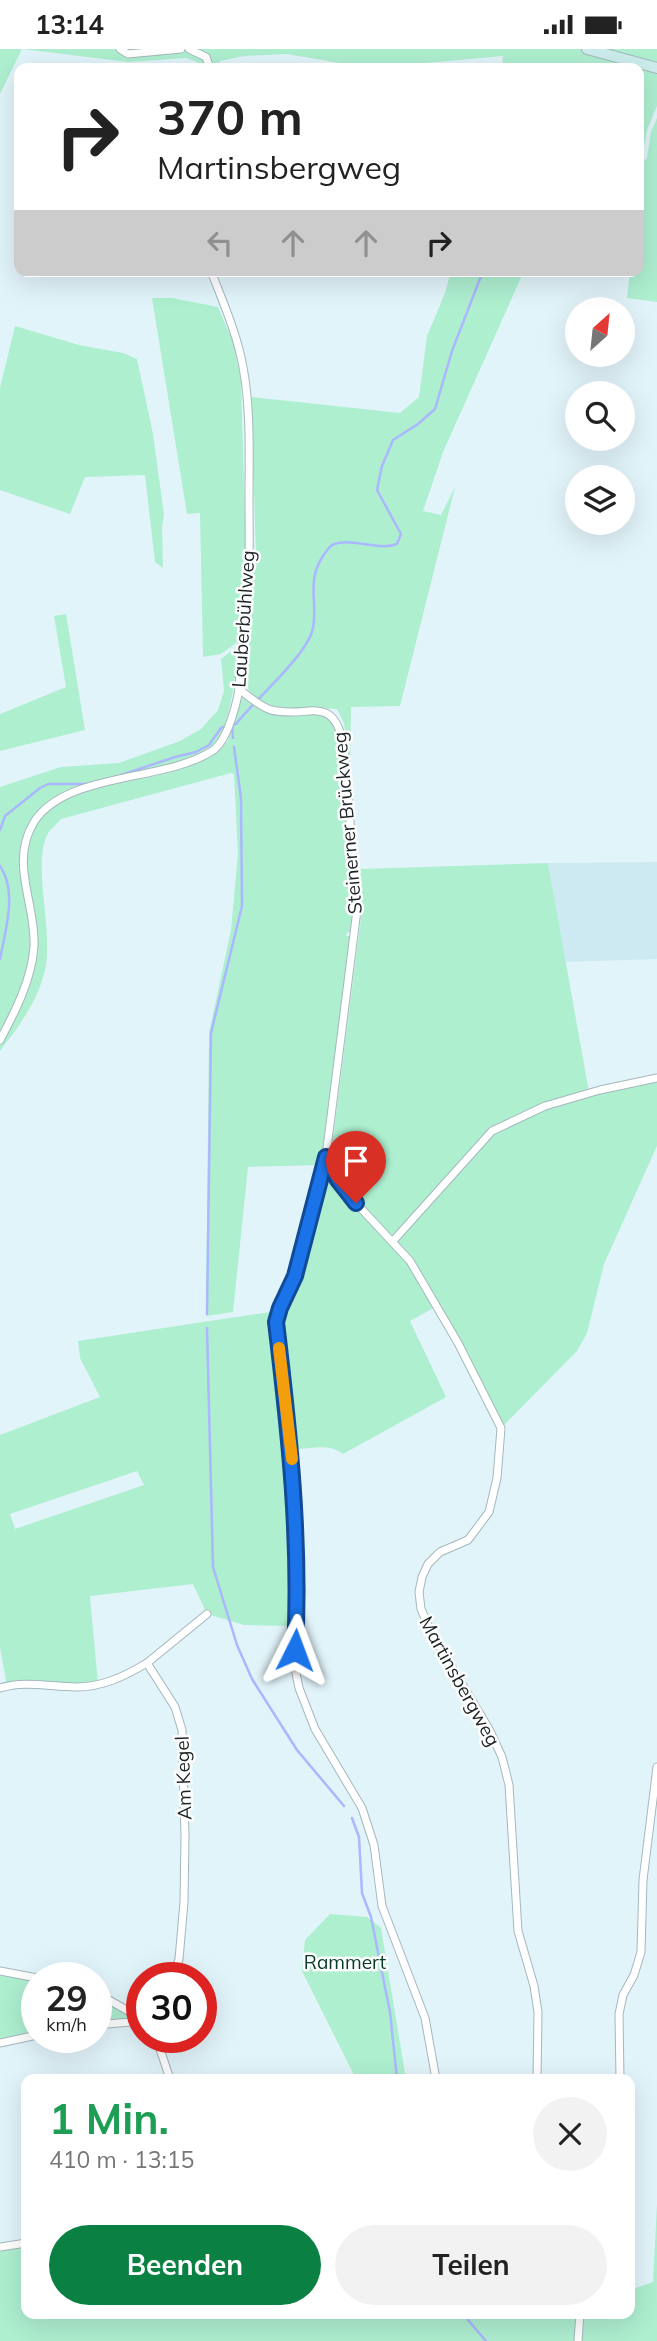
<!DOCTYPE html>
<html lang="de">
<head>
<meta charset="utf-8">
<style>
  :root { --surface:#fff; --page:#f2f2f2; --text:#222; --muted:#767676; --accent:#0b8043 }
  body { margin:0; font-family:Mulish,sans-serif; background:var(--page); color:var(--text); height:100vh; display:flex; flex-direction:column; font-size:26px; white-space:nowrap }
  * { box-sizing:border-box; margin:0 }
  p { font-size:23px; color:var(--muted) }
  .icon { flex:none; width:38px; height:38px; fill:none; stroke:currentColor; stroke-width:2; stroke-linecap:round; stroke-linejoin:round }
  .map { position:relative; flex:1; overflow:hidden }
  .panel { position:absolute; left:21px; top:2025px; width:614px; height:245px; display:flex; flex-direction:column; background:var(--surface); border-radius:14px; box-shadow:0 7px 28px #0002 }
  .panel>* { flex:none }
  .top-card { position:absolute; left:14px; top:14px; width:630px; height:214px; border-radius:14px; box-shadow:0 7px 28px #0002; background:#fff; color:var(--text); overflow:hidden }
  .needle { width:46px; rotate:27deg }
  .buttons { position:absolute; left:565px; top:248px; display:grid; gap:14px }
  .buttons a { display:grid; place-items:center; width:70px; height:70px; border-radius:50%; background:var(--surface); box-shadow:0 7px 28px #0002; font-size:35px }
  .speed { position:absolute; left:21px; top:1913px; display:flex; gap:14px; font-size:35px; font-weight:700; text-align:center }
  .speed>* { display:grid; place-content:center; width:91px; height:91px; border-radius:50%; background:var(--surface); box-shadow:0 7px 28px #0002; line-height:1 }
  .speed small { font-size:18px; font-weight:400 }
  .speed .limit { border:10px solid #d22; background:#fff; color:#111 }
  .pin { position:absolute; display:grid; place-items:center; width:60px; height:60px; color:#fff; margin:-72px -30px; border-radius:50% 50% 50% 0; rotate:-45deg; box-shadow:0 0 7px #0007 }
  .pin .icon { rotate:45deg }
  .me { position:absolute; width:77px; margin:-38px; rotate:3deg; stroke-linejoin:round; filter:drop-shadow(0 0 5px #0008) }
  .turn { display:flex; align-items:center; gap:24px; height:147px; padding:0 28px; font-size:32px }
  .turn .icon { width:91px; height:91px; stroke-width:2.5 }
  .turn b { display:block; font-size:49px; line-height:60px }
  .lanes { display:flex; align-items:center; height:66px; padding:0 28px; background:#0003; justify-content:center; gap:35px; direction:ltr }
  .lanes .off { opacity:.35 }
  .round { display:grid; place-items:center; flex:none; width:74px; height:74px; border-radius:37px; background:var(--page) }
  .overview { display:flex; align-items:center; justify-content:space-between; height:119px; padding:0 28px }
  h1 { font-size:42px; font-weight:700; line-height:52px; color:#1e9e55 }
  .primary-button { display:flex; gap:14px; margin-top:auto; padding:14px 28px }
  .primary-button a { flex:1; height:80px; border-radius:42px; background:var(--accent); color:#fff; font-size:28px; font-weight:700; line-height:80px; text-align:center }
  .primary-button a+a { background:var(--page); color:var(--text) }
  .status { display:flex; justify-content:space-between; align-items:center; height:49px; padding:0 35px; background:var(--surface); direction:ltr }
  .status svg { height:19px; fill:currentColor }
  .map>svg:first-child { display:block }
  .built { fill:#cde9f2 }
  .green { fill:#aeefd0; fill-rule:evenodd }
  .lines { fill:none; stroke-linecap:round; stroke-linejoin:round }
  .stream { stroke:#abb7fe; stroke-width:2.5 }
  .street-casing { stroke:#a5b7bd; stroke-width:9 }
  .secondary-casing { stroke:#a5b7bd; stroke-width:12 }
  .street { stroke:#fff; stroke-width:7 }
  .secondary { stroke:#ccedec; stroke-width:10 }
  .route-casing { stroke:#114b97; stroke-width:18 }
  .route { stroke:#1a73e8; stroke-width:12 }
  .slow { stroke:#f59e0b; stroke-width:12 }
  .labels { text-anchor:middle; stroke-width:5; stroke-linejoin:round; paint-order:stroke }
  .street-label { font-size:19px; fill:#1c2325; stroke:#fdfdfd }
  .park-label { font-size:19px; fill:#073b28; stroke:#fdfdfd }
</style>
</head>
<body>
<div class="status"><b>13:14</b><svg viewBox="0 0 49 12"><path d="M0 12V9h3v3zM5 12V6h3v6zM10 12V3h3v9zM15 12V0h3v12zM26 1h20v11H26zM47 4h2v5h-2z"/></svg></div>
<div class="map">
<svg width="657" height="2292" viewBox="0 0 657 2292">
  <rect width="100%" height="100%" fill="#e1f4fa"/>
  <!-- built -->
  <polygon class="built" points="657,813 657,910 565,913 548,814"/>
  <!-- green -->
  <g class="green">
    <polygon points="0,0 657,0 657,57 647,81 643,104 639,103 639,19 502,19 503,7 426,14 357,17 287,5 244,7 220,12 218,19 202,19 197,13 186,9 128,13 22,0 0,45"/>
    <polygon points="657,69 657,253 627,249 630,222 639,222 639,155 644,112 647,109 651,83"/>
    <path d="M451,222H524L443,403L423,462L441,466L455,438L400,657L351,658L350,724L344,674L337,660C303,656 251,671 243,625L256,507L251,348L400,364L419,348L427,287L445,244Z"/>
    <polygon points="152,249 172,249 218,258 233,293 241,332 247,540 242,584 235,595 221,605 203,608 200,464 187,465"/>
    <polygon points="15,277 79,296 123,304 137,310 153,385 164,466 162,478 163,519 155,513 145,426 85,428 70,465 0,441 0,339"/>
    <polygon points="66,565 85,681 0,702 0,665 66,638 54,567"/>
    <path d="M239,596C235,630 232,664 217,695L227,694L242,649L245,648L258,657L320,665L334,673L342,697L355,861L352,883L347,884L346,887H351L321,1116L248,1118L233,1263L206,1267L209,984L231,881L238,804L234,725L231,724L61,770C57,775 50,780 47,786C33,817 52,878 46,916C41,947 19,978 0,1002V738L61,718L119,714L180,692L201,680L218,661L224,642L221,610Z"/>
    <path d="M548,814L589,1043L657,1029V1097L604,1215L587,1284L577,1302L501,1379L437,1257L410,1272L446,1348L343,1405C327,1393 310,1401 292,1400L296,1577L244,1576L207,1565L193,1535L90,1547L98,1635L7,1637L0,1598V1386L100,1348L80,1309L78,1292L270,1263L276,1272L288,1242L319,1128L330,1113L362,861L360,820ZM137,1422L144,1436L15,1480L10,1465Z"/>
    <polygon points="330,1865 367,1868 381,1879 406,2030 356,2030 302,1922 305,1891"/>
    <polygon points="0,1922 37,1929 37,1986 0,1994"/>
    <polygon points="96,1947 142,1970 96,1976"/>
    <polygon points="657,2155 657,2292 0,2292 0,2198 26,2194 26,2264 630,2264 630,2241 653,2233"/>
  </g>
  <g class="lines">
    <!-- stream -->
    <g class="stream">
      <path d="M232,676L236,675C254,651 308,606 313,579C318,552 306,533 323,507C326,503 329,497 334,495C355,489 378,502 397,495L401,485L377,441L382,417L393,391L418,375L435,360L452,302L483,222"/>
      <polyline points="232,676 233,689"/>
      <polyline points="121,726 175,708 196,703 209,696 221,679 225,677"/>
      <polyline points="0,781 5,767 40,739 48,735 87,735"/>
      <path d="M0,817C18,843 5,882 0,910"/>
      <polyline points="207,1265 211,984 242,857 241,749 234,698"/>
      <polyline points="207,1279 213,1518 237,1596 252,1630 297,1701 344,1757"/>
      <polyline points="352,1769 359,1788 362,1844 371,1868 390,1963 397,2030"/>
      <polyline points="462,2264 486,2292"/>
    </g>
    <defs>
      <g id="street">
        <polyline points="120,0 128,5 181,0"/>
        <polyline points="189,0 206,8 210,19"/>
        <path d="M239,640C248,647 259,657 271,661C309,670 332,643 344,696L357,861L326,1107L295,1227L280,1259L276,1273L289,1375L294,1448L297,1546L295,1619L299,1639L315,1680L362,1759L374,1796L382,1857L425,1969L436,2030"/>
        <path d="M0,991C15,963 32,930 34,897C36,854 9,814 34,773C66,723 164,733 212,702C227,693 236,657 239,640C240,632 239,622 240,614C242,589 247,565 248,540C250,510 249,480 249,450C249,406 251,361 243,318C237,285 223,253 211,222"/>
        <polyline points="326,1108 338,1131 356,1154 410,1212 458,1294 501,1379 497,1429 489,1463 468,1491 440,1503 428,1515 422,1528 419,1543 421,1560 431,1583 489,1680 502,1708 509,1736 518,1882 534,1937 538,1963 537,2030"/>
        <polyline points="393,1192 492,1082 545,1057 600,1041 657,1029"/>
        <path d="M0,1639C25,1631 50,1638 76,1638C103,1638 125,1627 147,1614"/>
        <polyline points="0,1922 37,1929"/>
        <polyline points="173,1928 179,1910 184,1853 185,1787 182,1681 175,1658 147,1614 207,1565"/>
        <polyline points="96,1947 109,1951 142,1970"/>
        <polyline points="96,1976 142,1972"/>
        <polyline points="156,1988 170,2030"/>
        <polyline points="0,1994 37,1986"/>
        <polyline points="620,2030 619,1965 623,1946 634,1926 641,1903 643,1831 657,1718"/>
        <polyline points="0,2198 26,2194"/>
        <polyline points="578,2292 580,2264"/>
      </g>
      <polyline id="secondary" points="587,0 657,19"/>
    </defs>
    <!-- street casing -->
    <use href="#street" class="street-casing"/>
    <!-- secondary casing -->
    <use href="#secondary" class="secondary-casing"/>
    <!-- street -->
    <use href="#street" class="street"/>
    <!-- secondary -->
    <use href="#secondary" class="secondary"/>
  </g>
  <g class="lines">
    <defs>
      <path id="route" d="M295,1601C301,1491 289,1382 276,1273L280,1259L295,1227L326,1108L338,1131L356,1154"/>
    </defs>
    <!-- route casing -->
    <use href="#route" class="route-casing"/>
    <!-- route -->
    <use href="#route" class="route"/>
    <!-- slow -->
    <polyline class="slow" points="279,1299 292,1410"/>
  </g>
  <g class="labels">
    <!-- street labels -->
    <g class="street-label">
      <text transform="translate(243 570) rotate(-86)" y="7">Lauberbühlweg</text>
      <text transform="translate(347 774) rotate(-95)" y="7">Steinerner Brückweg</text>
      <text transform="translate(460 1632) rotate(61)" y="7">Martinsbergweg</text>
      <text transform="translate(183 1729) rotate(-92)" y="7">Am Kegel</text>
    </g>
    <!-- park labels -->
    <g class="park-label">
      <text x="345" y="1920">Rammert</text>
    </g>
  </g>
</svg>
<div class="buttons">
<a><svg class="needle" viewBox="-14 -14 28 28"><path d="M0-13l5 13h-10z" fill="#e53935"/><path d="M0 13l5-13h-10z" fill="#767676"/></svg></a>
<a><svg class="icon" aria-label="search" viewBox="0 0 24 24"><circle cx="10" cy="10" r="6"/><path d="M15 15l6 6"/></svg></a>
<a><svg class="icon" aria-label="layers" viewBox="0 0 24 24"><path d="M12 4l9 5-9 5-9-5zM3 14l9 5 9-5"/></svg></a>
</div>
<div class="speed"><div>29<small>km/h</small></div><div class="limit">30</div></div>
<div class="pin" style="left:356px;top:1154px;background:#d93025"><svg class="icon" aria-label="arrive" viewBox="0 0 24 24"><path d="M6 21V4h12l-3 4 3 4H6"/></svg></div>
<svg class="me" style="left:295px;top:1601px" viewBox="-20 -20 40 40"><path d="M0-17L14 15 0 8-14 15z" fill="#1a73e8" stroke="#fff" stroke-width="4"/></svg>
<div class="top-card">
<div class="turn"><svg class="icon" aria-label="right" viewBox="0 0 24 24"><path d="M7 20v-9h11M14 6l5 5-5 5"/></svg><div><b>370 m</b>Martinsbergweg</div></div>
<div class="lanes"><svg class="icon off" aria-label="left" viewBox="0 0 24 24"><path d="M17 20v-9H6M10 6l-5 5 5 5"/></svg><svg class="icon off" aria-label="ahead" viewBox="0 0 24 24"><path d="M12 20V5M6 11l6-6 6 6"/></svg><svg class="icon off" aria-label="ahead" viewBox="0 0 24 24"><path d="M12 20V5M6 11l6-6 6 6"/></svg><svg class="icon" aria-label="right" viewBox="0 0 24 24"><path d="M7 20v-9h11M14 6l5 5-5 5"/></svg></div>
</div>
<section class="panel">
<div class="overview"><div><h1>1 Min.</h1><p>410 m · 13:15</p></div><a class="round"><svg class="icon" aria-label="close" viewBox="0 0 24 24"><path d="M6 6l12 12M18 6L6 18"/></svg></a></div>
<div class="primary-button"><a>Beenden</a><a>Teilen</a></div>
</section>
</div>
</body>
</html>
